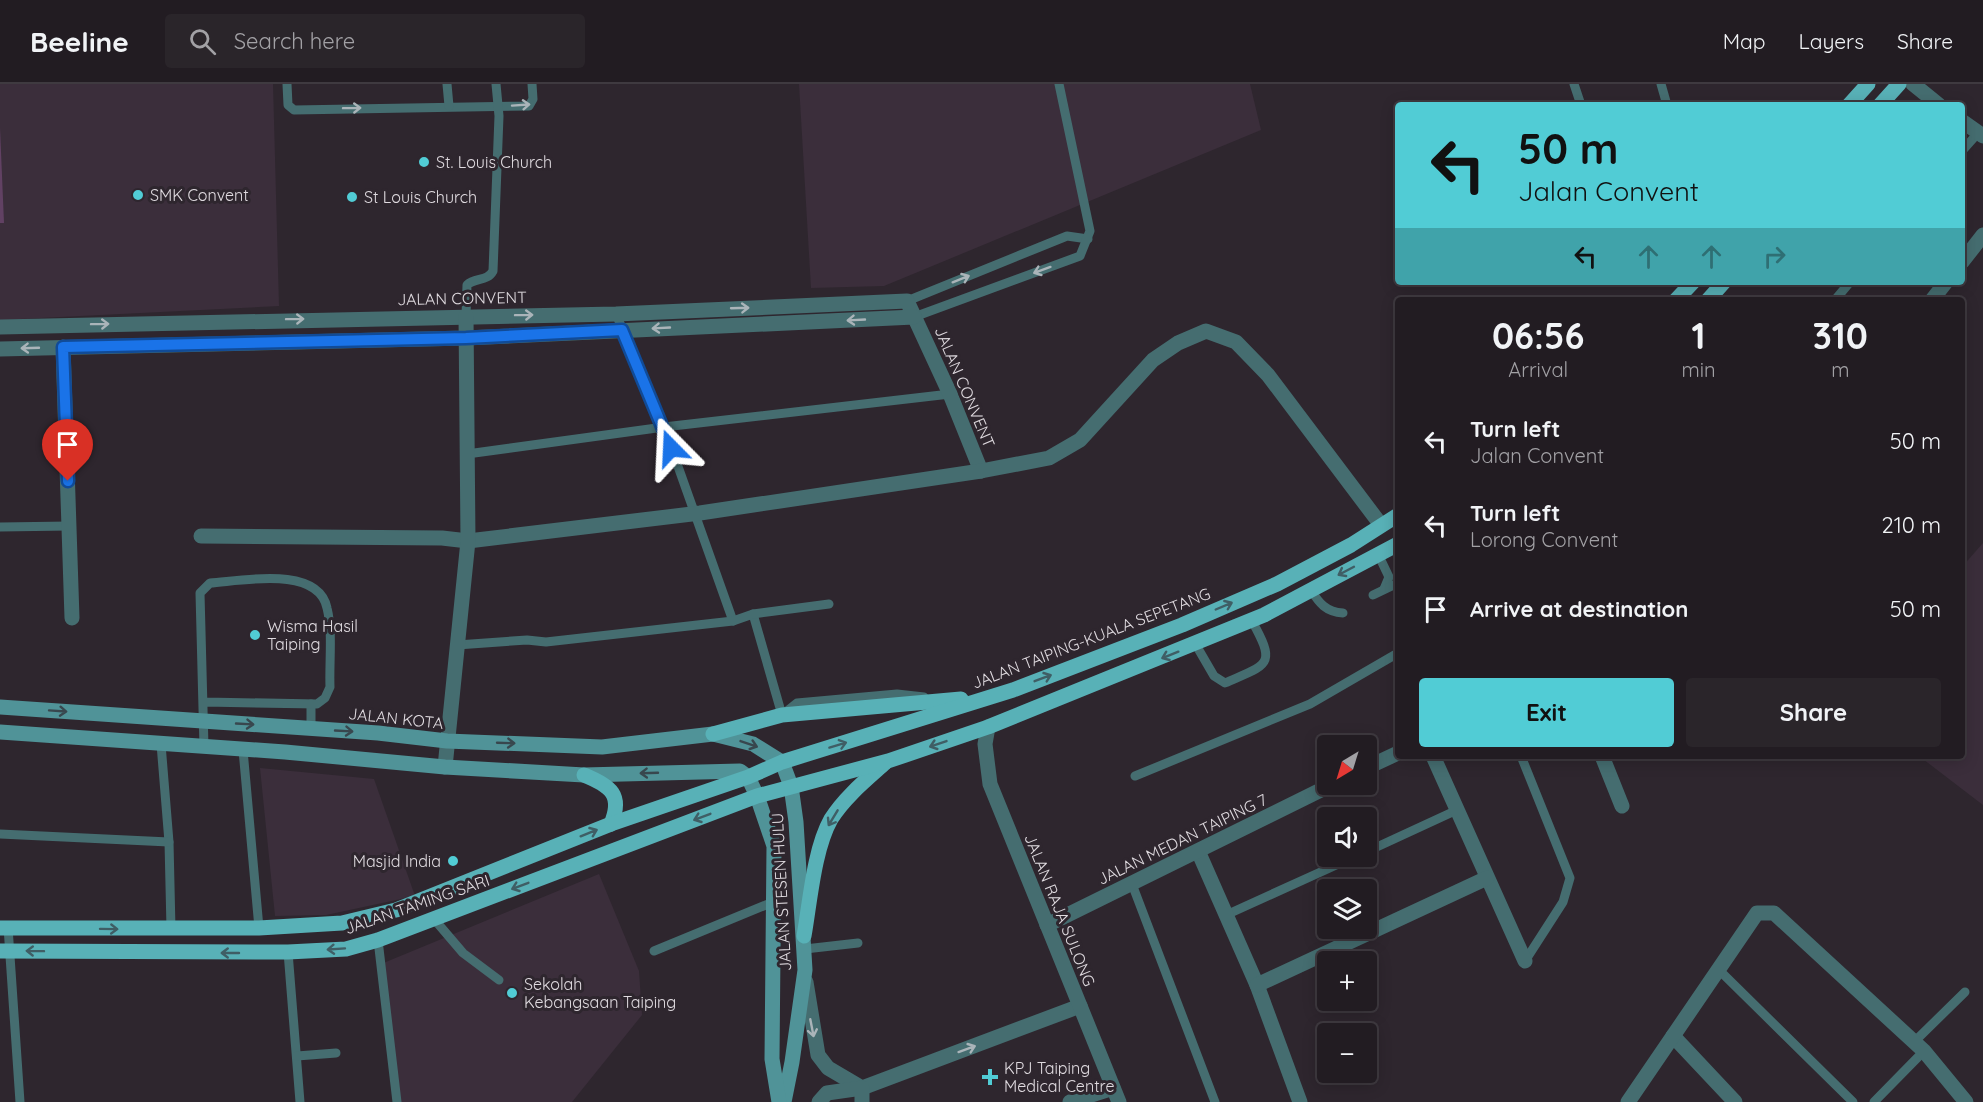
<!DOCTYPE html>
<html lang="en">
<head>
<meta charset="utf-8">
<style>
  :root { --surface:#221c22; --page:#2a252a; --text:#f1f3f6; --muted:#a2a1a5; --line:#3f3a40; --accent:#51ccd5 }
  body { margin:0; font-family:Quicksand,sans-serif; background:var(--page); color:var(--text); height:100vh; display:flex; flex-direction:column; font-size:22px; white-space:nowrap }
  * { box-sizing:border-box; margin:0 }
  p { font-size:20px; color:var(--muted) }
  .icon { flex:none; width:33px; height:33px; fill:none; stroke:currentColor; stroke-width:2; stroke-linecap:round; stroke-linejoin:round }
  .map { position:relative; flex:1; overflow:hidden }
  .drawer { position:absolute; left:1395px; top:213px; width:570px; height:462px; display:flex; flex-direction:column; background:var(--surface); border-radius:6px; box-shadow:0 3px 15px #0003,0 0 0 2px var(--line) }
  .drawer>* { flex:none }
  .guide { position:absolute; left:1395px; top:18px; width:570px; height:183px; border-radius:6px; box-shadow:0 3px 15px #0003,0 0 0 2px var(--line); background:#51ccd5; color:#111; overflow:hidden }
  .needle { width:39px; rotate:218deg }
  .buttons { position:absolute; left:1317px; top:651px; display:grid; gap:12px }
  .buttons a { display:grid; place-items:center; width:60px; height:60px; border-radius:6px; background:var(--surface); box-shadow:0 3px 15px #0003,0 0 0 2px var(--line); font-size:30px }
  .pin { position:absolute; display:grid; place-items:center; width:51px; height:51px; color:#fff; margin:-62px -26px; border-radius:50% 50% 50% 0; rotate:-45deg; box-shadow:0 0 6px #0007 }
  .pin .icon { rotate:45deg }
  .me { position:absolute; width:66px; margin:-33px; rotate:339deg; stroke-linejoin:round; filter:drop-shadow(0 0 4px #0008) }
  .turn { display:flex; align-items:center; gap:21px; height:126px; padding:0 24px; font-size:27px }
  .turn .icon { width:78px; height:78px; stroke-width:2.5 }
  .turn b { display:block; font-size:42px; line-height:51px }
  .lanes { display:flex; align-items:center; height:57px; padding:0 24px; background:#0003; justify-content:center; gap:30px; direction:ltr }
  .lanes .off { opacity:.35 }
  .eta { display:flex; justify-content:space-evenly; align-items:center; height:102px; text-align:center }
  .eta b { font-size:36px; font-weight:700; line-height:42px }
  .button { display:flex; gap:12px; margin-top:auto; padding:12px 24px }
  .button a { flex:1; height:69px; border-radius:6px; background:var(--accent); color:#111; font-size:24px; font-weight:700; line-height:69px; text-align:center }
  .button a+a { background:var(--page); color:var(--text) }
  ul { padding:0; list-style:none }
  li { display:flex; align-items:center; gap:18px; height:84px; padding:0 24px }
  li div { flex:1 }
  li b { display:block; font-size:22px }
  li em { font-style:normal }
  header { display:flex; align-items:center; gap:36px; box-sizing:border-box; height:84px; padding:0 30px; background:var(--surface); border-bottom:2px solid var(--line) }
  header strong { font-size:28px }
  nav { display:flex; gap:33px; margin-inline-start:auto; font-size:21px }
  .search { width:420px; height:54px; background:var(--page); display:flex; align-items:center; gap:15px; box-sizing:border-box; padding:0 21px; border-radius:6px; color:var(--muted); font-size:22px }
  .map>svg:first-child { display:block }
  .built { fill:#3b2e3b }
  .green { fill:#614163 }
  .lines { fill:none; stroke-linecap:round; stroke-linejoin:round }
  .service { stroke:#456d70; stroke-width:9 }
  .minor { stroke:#456d70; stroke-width:15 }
  .tertiary { stroke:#456d70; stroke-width:15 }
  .secondary { stroke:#509398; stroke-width:15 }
  .primary { stroke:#58b1b7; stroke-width:15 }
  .oneway { stroke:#aab4b9 }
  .oneway2 { stroke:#3f5e65 }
  .oneway3 { stroke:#38474e }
  .route-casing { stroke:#114b97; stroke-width:15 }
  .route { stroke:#1a73e8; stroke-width:10 }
  .poi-dot { fill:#51ccd5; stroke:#2e262e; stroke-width:2 }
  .labels { text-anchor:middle; stroke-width:6; stroke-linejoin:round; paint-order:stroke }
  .poi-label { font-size:16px; fill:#e0dbe0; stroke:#2e262e; text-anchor:start }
  .street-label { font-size:16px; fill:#e0dbe0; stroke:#2e262e }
</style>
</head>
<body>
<header>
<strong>Beeline</strong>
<div class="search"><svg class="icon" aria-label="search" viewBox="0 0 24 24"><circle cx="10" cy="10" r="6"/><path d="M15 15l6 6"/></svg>Search here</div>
<nav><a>Map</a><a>Layers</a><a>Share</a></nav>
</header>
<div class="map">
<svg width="1983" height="1018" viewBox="0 0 1983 1018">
  <rect width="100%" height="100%" fill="#2e262e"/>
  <!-- built -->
  <g class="built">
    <polygon points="0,0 273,0 279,222 0,236"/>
    <polygon points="799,0 1250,0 1261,46 884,202 811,204"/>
    <polygon points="1983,459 1983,721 1919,672 1962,672 1962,483"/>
    <polygon points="260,684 374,695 415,812 326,831 275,832"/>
    <polygon points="599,790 639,887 642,931 572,1018 398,1018 381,880"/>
  </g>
  <!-- green -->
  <polygon class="green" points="0,44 4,139 0,139"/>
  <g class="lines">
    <!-- service -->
    <g class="service">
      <polyline points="287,0 288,21 294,26 529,22 533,15 532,0"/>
      <polyline points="447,0 449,22"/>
      <polyline points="1574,0 1581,21"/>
      <polyline points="1661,0 1667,21"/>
      <polyline points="1962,67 1978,49"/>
      <polyline points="1835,216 1850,198"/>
      <polyline points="907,217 1067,152 1088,155"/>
      <polyline points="616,230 664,343 733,537"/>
      <path d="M466,232L467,201C475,193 487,198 493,187L499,32L496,0"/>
      <polyline points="914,233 1080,172 1090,147 1059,0"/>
      <polyline points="467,370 664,343 950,310"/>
      <polyline points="0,443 69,442"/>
      <polyline points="1378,470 1389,493 1384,505"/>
      <path d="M1311,506C1319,519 1326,528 1343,529"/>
      <polyline points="1373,511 1398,499"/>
      <polyline points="753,530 782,631 797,619 897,610 924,613"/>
      <polyline points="457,561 527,556 546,558 733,537 753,530 829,520"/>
      <path d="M1196,561L1214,592L1225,599C1268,580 1277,582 1252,537"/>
      <polyline points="311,620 311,645"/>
      <polyline points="161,660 169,758 171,845"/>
      <path d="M204,663L200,509L210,499C241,497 318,481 327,524C333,548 329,578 330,603L325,614L317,620L205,618"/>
      <polyline points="243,666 259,844"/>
      <polyline points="1521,672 1570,794 1563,818 1525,877"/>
      <polyline points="1135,692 1310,620 1398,569"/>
      <polyline points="0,750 169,758"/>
      <polyline points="1366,768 1457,726"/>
      <polyline points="1132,800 1215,1018"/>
      <polyline points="1226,831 1356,772"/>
      <polyline points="434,835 463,869 499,896"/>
      <polyline points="8,843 20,1018"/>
      <polyline points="378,856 397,1018"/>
      <polyline points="805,865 858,859"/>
      <polyline points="654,867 773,818"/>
      <polyline points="288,868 300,1018"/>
      <polyline points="1717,884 1853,1018"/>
      <polyline points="1913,959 1965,908"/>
      <polyline points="297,972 336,969"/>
      <polyline points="1874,1018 1924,967"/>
    </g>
    <!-- minor -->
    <g class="minor">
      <polyline points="1962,178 1983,151"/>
      <polyline points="1932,216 1946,198"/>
      <polyline points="0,243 616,230 907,217 950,310 981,387"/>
      <polyline points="63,263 72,534"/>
      <polyline points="0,265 466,254 914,233"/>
      <polyline points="201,452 442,454 468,457 700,429 981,387 1049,374 1080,356 1153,276 1178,259 1206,247 1236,258 1268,291 1381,441"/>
      <polyline points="1433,672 1525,877"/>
      <polyline points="1602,672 1622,722"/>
      <polyline points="445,683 468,457 466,232"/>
      <polyline points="1366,684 1398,669"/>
      <polyline points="1198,767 1257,901 1300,1018"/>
      <polyline points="1047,841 1333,700"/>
      <polyline points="806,898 818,971 828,984 862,1004 1080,922"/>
      <polyline points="1257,901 1487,794"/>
      <polyline points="1673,952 1735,1018"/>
      <polyline points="819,1018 827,1009 862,1004 862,1018"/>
      <polyline points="1070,1018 1113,1004"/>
      <polyline points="1628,1018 1757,829 1774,829 1924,967 1966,1018"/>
    </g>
    <!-- tertiary -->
    <g class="tertiary">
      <polyline points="1913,0 1939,21"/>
      <polyline points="1962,37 1983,52"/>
      <polyline points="988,643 985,660 990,700 1119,1018"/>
    </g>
    <!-- secondary -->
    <g class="secondary">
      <polyline points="0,623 378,649 447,657 602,663 713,650 753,660 782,678 791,702 796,738 805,886 792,978 784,1018"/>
      <polyline points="0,648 285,668 445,683 584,691 740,687 748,693 757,712 774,762 772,975 779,1018"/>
    </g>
    <!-- primary -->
    <g class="primary">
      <polyline points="1849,21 1868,0"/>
      <polyline points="1880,21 1899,0"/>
      <polyline points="1676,216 1693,198"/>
      <polyline points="1708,216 1724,198"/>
      <polyline points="713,650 782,631 961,615"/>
      <path d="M584,691C611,702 623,711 611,740"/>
      <polyline points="0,844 259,844 342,839 396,826 611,740 748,693 782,678 1013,606 1182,541 1277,500 1351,461 1398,431"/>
      <path d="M804,852C810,818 814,765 831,735C845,713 866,696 885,679"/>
      <polyline points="0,867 288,868 346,865 378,856 757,712 888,677 988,643 1264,531 1398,460"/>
    </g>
  </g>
  <!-- one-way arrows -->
  <defs><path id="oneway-shaft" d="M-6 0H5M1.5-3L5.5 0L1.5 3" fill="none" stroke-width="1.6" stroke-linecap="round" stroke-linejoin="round" transform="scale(1.5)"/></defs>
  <g class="oneway">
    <use href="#oneway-shaft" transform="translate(521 21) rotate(-4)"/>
    <use href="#oneway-shaft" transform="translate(352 24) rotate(-1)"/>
    <use href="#oneway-shaft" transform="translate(1042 186) rotate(160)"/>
    <use href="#oneway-shaft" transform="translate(961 195) rotate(-22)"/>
    <use href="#oneway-shaft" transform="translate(740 224) rotate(-2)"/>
    <use href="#oneway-shaft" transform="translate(524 231) rotate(-1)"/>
    <use href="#oneway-shaft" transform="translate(295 235) rotate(-1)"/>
    <use href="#oneway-shaft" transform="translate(856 236) rotate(177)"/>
    <use href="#oneway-shaft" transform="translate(100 240) rotate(-1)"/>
    <use href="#oneway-shaft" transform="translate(661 244) rotate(177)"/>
    <use href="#oneway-shaft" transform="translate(30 264) rotate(178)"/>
    <use href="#oneway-shaft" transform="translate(812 944) rotate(79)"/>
    <use href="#oneway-shaft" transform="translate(967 965) rotate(-20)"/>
  </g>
  <g class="oneway2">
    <use href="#oneway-shaft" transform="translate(1346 487) rotate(152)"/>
    <use href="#oneway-shaft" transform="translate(1224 522) rotate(-23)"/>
    <use href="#oneway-shaft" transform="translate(1170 571) rotate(158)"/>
    <use href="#oneway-shaft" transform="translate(1043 594) rotate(-21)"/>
    <use href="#oneway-shaft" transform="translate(938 660) rotate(161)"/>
    <use href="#oneway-shaft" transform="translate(838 661) rotate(-17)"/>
    <use href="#oneway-shaft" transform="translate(702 733) rotate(159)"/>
    <use href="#oneway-shaft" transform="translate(833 734) rotate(121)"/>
    <use href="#oneway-shaft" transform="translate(589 749) rotate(-22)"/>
    <use href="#oneway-shaft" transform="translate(520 802) rotate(159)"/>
    <use href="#oneway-shaft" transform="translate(109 845) rotate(1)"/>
    <use href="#oneway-shaft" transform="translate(336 865) rotate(176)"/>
    <use href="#oneway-shaft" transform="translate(35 867) rotate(-179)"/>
    <use href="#oneway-shaft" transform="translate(230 869) rotate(-180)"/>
  </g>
  <g class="oneway3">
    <use href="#oneway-shaft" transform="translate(58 627) rotate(4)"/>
    <use href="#oneway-shaft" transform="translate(245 640) rotate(3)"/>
    <use href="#oneway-shaft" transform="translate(344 647) rotate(3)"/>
    <use href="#oneway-shaft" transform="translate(506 659) rotate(2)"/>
    <use href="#oneway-shaft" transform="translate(749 660) rotate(19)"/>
    <use href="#oneway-shaft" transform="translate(649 689) rotate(178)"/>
  </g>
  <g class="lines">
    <defs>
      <polyline id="route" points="68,397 63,263 466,254 622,246 671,364"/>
    </defs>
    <!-- route casing -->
    <use href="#route" class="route-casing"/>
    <!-- route -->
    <use href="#route" class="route"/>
  </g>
  <!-- markers -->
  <g class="poi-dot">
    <circle cx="424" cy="78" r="6"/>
    <circle cx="138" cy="111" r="6"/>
    <circle cx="352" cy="113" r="6"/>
    <circle cx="255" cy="551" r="6"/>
    <circle cx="453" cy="777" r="6"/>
    <circle cx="512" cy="909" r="6"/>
    <path d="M987 984h6v6h6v6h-6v6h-6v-6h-6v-6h6z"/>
  </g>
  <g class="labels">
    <!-- poi labels -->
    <g class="poi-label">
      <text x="436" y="84">St. Louis Church</text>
      <text x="150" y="117">SMK Convent</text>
      <text x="364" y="119">St Louis Church</text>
      <text x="267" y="548">Wisma Hasil<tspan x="267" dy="18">Taiping</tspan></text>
      <text x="441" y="783" text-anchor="end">Masjid India</text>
      <text x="524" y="906">Sekolah<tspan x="524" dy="18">Kebangsaan Taiping</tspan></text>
      <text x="1004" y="990">KPJ Taiping<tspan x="1004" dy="18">Medical Centre</tspan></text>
    </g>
    <!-- street labels -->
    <g class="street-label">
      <text transform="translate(462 214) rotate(-1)" y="6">JALAN CONVENT</text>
      <text transform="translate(965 303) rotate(67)" y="6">JALAN CONVENT</text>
      <text transform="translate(1091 554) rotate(-21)" y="6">JALAN TAIPING-KUALA SEPETANG</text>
      <text transform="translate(396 634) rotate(6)" y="6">JALAN KOTA</text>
      <text transform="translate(1182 755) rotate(-26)" y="6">JALAN MEDAN TAIPING 7</text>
      <text transform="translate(781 808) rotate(-93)" y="6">JALAN STESEN HULU</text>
      <text transform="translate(417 820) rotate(-19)" y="6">JALAN TAMING SARI</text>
      <text transform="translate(1060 826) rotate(68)" y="6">JALAN RAJA SULONG</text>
    </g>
  </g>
</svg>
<div class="buttons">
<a><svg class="needle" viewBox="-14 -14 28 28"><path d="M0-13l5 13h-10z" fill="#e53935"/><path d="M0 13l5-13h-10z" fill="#a2a1a5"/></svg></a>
<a><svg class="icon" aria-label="sound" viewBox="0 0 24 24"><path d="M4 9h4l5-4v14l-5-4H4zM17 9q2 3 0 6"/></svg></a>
<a><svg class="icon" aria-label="layers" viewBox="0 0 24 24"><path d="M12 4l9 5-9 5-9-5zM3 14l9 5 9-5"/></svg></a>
<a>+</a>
<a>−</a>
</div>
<div class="pin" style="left:68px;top:397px;background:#d93025"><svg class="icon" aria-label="arrive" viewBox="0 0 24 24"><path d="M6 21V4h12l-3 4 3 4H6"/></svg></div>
<svg class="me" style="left:671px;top:364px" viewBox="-20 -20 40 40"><path d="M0-17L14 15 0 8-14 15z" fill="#1a73e8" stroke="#fff" stroke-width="4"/></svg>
<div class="guide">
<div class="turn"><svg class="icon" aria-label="left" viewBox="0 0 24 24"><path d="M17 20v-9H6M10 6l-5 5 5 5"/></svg><div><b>50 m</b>Jalan Convent</div></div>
<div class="lanes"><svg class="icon" aria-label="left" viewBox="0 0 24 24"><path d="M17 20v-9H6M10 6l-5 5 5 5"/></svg><svg class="icon off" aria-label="ahead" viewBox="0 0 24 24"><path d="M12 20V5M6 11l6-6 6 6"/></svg><svg class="icon off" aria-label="ahead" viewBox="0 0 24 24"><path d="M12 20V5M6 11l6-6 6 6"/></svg><svg class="icon off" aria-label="right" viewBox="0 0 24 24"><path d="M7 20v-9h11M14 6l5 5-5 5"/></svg></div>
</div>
<section class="drawer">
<div class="eta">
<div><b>06:56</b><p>Arrival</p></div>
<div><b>1</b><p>min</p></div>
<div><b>310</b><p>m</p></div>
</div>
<ul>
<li><svg class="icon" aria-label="left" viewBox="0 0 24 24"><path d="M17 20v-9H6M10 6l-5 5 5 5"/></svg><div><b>Turn left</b><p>Jalan Convent</p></div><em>50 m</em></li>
<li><svg class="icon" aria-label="left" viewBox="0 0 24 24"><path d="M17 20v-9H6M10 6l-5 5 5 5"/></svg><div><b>Turn left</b><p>Lorong Convent</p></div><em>210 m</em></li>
<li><svg class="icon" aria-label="arrive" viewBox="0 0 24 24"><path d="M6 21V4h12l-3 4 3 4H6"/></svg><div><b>Arrive at destination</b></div><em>50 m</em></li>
</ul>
<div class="button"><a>Exit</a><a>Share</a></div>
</section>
</div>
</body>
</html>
